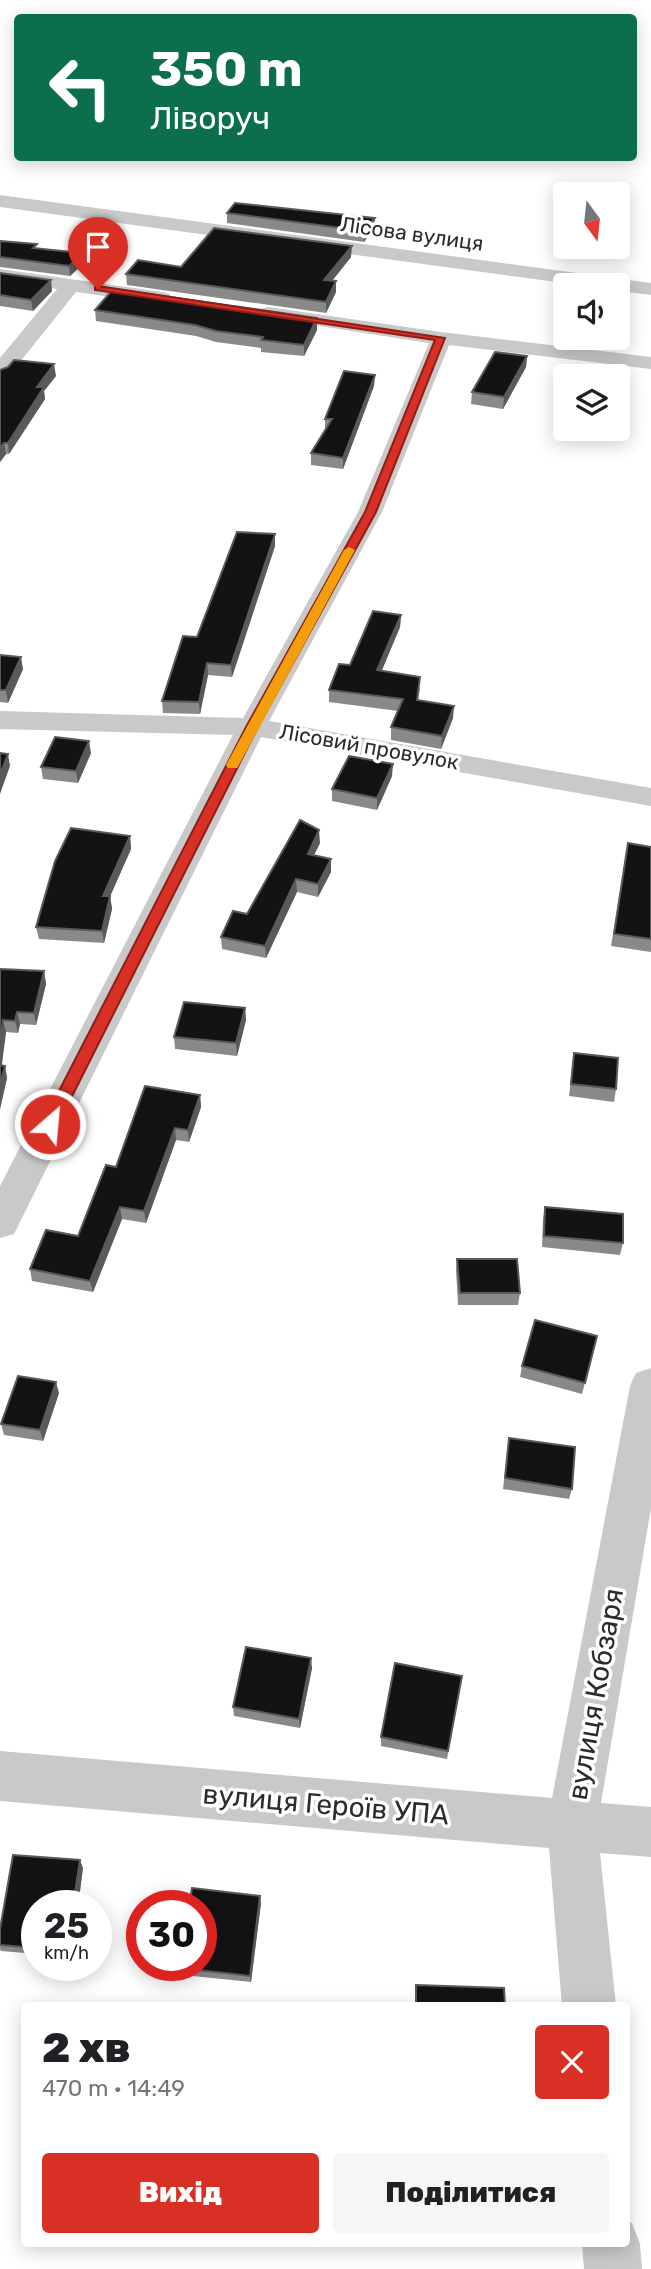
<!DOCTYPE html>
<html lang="uk">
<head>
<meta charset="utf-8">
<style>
  :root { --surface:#fff; --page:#f6f6f6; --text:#202124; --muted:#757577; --accent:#d93025 }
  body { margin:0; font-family:Rubik,sans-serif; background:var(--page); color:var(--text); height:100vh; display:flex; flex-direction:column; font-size:26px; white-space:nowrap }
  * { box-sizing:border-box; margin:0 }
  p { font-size:23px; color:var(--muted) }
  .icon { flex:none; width:38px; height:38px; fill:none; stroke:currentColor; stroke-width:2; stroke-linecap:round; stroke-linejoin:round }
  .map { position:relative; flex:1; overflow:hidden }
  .side { position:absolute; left:21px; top:2002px; width:609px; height:245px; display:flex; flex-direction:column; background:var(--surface); border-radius:7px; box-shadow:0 4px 18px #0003 }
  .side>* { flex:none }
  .banner { position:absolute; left:14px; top:14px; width:623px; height:147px; border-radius:7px; box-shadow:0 4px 18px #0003; background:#0b6e4f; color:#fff; overflow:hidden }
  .needle { width:46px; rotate:165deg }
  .buttons { position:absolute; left:553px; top:182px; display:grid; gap:14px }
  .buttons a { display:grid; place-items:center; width:77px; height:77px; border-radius:7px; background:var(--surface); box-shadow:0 4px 18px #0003; font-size:35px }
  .speed { position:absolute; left:21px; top:1890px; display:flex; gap:14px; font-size:35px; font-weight:700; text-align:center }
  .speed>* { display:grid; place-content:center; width:91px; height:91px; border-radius:50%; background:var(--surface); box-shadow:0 4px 18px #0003; line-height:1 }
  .speed small { font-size:18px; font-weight:400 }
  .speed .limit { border:10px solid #d22; background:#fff; color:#111 }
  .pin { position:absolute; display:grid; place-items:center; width:60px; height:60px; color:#fff; margin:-72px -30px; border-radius:50% 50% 50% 0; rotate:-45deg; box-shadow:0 0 7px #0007 }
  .pin .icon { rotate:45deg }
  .me { position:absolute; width:77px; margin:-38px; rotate:27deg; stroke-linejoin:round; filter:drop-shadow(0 0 5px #0008) }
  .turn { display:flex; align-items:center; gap:24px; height:147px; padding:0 21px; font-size:32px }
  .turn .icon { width:91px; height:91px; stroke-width:2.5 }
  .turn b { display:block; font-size:49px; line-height:60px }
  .round { display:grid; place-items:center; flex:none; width:74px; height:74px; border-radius:7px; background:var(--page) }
  .headline { display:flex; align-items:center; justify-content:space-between; height:119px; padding:0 21px }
  h1 { font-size:42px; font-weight:800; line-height:52px }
  .button { display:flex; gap:14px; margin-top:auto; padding:14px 21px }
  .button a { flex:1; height:80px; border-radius:7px; background:var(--accent); color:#fff; font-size:28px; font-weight:800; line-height:80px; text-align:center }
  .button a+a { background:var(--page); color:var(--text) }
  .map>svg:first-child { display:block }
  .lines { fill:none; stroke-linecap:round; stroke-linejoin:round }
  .minor { fill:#c9c9c9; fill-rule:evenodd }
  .wall { fill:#898989 }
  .shaded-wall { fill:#5a5a5a }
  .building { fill:#131313; stroke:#5a5a5a; stroke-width:2 }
  .route { fill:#d93025; stroke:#8d1f18; stroke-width:2 }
  .slow { fill:#f59e0b }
  .labels { text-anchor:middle; stroke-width:7; stroke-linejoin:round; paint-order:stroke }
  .far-street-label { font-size:21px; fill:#2c2c2c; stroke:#fff }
  .near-street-label { font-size:28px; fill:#2c2c2c; stroke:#fff }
</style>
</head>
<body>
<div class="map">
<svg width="651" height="2269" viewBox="0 0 651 2269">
  <rect width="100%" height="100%" fill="#fff"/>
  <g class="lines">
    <!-- minor -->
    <g class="minor">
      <polygon points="0,195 651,283 651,295 618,291 618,285 579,285 0,207"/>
      <polygon points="0,269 162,292 169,294 172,298 169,302 162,304 76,292 8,377 0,379 0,358 57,289 0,281"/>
      <polygon points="268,307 441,332 651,357 651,369 449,345 382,512 269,721 651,788 651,806 261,737 14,1234 0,1238 0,1186 233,735 0,729 0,711 243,718 358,512 429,343 261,317 258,313 261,309"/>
      <polygon points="651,1368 651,1508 601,1803 651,1807 651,1857 600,1853 616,2006 562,2006 549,1848 0,1801 0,1751 552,1798 630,1386 636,1373"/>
      <polygon points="626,2221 632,2223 640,2244 642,2269 584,2269 582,2244 626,2244"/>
    </g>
  </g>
  <!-- wall -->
  <g class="wall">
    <polygon points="227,213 374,228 364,242 227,223"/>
    <polygon points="0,241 38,249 83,264 70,276 0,267"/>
    <polygon points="351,257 332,281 336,281 336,292 326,313 127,285 126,274 181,267"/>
    <polygon points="0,273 52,291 33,311 0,306"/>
    <polygon points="95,310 317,330 304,356 261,352 261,348 216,342 196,336 96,321"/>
    <polygon points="527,356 526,367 503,409 471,404 472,392"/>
    <polygon points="0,370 56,376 44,391 45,399 9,454 6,454 0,462"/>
    <polygon points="375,375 374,386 343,469 311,465 311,453 325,430 325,419"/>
    <polygon points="275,534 275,546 232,677 208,675 200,714 163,713 162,701 197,637"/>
    <polygon points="401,615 400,627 382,670 420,689 418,700 453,718 441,749 391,740 391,727 398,711 329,702 329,690 350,665"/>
    <polygon points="0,655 23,669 8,703 0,702"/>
    <polygon points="91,753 78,783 43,779 41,767"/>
    <polygon points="392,776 377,810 332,801 332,789"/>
    <polygon points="130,836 131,849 110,896 112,909 104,943 39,939 36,927"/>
    <polygon points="320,843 314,855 331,872 318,897 297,892 266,958 222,949 221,937 247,914"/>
    <polygon points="628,843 651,847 651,952 611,946"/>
    <polygon points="0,969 44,971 46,984 36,1025 20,1024 18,1033 6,1032 2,1065 5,1066 7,1078 0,1109"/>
    <polygon points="245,1008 246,1020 237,1056 175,1049 174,1037"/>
    <polygon points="574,1053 616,1089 614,1102 569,1096"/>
    <polygon points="200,1095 201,1107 189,1142 176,1140 146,1223 122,1219 93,1292 32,1281 30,1269 78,1236 116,1167"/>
    <polygon points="545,1207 623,1243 620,1255 542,1247 543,1219"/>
    <polygon points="457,1259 520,1293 518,1305 458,1305 456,1270"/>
    <polygon points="597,1336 582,1394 520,1377 522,1366"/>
    <polygon points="59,1393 43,1441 4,1435 1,1424"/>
    <polygon points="509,1438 572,1489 569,1499 503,1489"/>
    <polygon points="312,1668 300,1728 234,1716 233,1707"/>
    <polygon points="462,1676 447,1759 381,1746 381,1737"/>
    <polygon points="83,1868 78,1906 37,1906 37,1954 1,1951 0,1949 0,1929"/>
    <polygon points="261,1903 251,1982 183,1975 181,1968"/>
  </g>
  <!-- shaded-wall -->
  <g class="shaded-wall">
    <polygon points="375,218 374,228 364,242 364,231"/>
    <polygon points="352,246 351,257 324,291 324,280"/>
    <polygon points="82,253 83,264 70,276 69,266"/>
    <polygon points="51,280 52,291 33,311 31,300"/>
    <polygon points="336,281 336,292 326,313 326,302"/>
    <polygon points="317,318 317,330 304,356 304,345"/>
    <polygon points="527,356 526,367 503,409 504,397"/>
    <polygon points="54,364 56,376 44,391 45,399 9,454 8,443 37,387"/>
    <polygon points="375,375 374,386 343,469 343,458"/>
    <polygon points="4,443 6,454 0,462 0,448"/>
    <polygon points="275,534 275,546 232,677 231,665"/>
    <polygon points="401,615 400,627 377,682 377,670"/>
    <polygon points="21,657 23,669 8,703 6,690"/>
    <polygon points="207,663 208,675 200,714 199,702"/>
    <polygon points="454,706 453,718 441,749 442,736"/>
    <polygon points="89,741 91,753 78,783 76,771"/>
    <polygon points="8,754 10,766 0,794 0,775"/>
    <polygon points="393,764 392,776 377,810 377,798"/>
    <polygon points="319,830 320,843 308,867 308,854"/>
    <polygon points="130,836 131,849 105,908 103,896"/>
    <polygon points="331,859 331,872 318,897 318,884"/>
    <polygon points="296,879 297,892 266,958 265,946"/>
    <polygon points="110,896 112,909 104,943 102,931"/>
    <polygon points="44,971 46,984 36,1025 34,1013"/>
    <polygon points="245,1008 246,1020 237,1056 236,1043"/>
    <polygon points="17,1012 20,1024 18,1033 15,1021"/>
    <polygon points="3,1020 6,1032 0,1077 0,1045"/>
    <polygon points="5,1066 7,1078 0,1109 0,1085"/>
    <polygon points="200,1095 201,1107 189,1142 188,1130"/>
    <polygon points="175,1128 176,1140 146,1223 144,1211"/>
    <polygon points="120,1207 122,1219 93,1292 90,1281"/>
    <polygon points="56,1382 59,1393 43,1441 40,1430"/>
    <polygon points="311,1658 312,1668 300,1728 299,1719"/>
    <polygon points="80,1860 83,1868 78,1906 73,1906"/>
    <polygon points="260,1896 261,1903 251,1982 250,1976"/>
  </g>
  <!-- building -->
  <g class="building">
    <polygon points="235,203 375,218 364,231 227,213"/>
    <polygon points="214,228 352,246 324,280 336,281 326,302 126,274 138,260 181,267"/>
    <polygon points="0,241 37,244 33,248 82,253 69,266 0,257"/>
    <polygon points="0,273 51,280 31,300 0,295"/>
    <polygon points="113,289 317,318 304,345 261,340 263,337 216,331 195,325 95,310"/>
    <polygon points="495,352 527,356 504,397 472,392"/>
    <polygon points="14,360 54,364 37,387 44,387 8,443 4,443 0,448 0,370 8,367"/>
    <polygon points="344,371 375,375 343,458 311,453 332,419 325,419"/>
    <polygon points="237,532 275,534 231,665 207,663 199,702 162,701 183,636 197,637"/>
    <polygon points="373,611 401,615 377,670 420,677 417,700 454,706 442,736 391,727 403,699 329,690 339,664 350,665"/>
    <polygon points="0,655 21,657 6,690 0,690"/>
    <polygon points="55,737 89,741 76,771 41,767"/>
    <polygon points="0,753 8,754 0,775"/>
    <polygon points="349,756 393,764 377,798 332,789"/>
    <polygon points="300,820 319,830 308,854 331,859 318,884 296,879 265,946 221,937 233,911 247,914"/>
    <polygon points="71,828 130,836 103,896 110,896 102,931 36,927 55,861"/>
    <polygon points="628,843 651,847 651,939 614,934"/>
    <polygon points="0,969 44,971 34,1013 17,1012 15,1021 3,1020 0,1045"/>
    <polygon points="184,1002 245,1008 236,1043 174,1037"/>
    <polygon points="574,1053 618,1058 616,1089 571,1084"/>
    <polygon points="0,1065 5,1066 0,1085"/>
    <polygon points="145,1086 200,1095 188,1130 175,1128 144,1211 120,1207 90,1281 30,1269 46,1230 78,1236 106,1165 116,1167"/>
    <polygon points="545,1207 623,1214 623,1243 544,1236"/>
    <polygon points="457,1259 517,1259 520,1293 460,1293"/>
    <polygon points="535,1320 597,1336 585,1383 522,1366"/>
    <polygon points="18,1376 56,1382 40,1430 1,1424"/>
    <polygon points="509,1438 575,1447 572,1489 505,1478"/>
    <polygon points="246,1647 311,1658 299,1719 233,1707"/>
    <polygon points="395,1663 462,1676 448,1751 381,1737"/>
    <polygon points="13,1855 80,1860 73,1906 37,1906 37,1948 0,1945 0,1929"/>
    <polygon points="192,1888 260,1896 250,1976 181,1968 181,1965 201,1965 201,1906 189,1906"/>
    <polygon points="416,1985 504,1988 505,2006 416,2006"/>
  </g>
  <!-- route -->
  <polygon class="route" points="98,286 445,338 376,512 258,727 58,1124 50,1130 42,1124 246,727 365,512 435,340 95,290 95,287"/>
  <!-- slow -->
  <polygon class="slow" points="349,547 355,550 239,765 237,768 228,768 226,765 344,550"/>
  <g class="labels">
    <!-- far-street labels -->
    <g class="far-street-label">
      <text transform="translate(412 234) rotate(8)" y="7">Лісова вулиця</text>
      <text transform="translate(369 747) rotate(10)" y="7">Лісовий провулок</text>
    </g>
    <!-- near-street labels -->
    <g class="near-street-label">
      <text transform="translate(595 1694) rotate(-80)" y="10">вулиця Кобзаря</text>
      <text transform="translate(326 1804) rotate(5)" y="10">вулиця Героїв УПА</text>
    </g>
  </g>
</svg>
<div class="buttons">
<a><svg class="needle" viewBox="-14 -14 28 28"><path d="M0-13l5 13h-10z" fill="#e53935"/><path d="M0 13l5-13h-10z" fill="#757577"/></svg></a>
<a><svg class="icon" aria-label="sound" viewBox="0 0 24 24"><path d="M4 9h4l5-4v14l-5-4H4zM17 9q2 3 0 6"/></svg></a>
<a><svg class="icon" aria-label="layers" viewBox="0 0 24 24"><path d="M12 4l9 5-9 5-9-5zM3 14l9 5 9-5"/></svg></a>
</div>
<div class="speed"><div>25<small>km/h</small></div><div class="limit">30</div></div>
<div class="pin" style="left:98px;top:289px;background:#d93025"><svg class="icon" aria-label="arrive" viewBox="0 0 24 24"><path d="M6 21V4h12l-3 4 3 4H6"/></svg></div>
<svg class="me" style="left:50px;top:1124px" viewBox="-20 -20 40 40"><circle r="17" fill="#d93025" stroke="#fff" stroke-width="3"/><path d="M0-11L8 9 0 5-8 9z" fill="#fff"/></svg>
<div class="banner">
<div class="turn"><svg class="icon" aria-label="left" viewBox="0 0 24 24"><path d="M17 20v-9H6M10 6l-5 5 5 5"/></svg><div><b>350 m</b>Ліворуч</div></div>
</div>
<section class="side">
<div class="headline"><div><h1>2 хв</h1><p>470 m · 14:49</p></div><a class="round" style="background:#d93025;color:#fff"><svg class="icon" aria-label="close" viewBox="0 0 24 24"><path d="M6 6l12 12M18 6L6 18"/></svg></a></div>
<div class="button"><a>Вихід</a><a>Поділитися</a></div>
</section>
</div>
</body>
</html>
